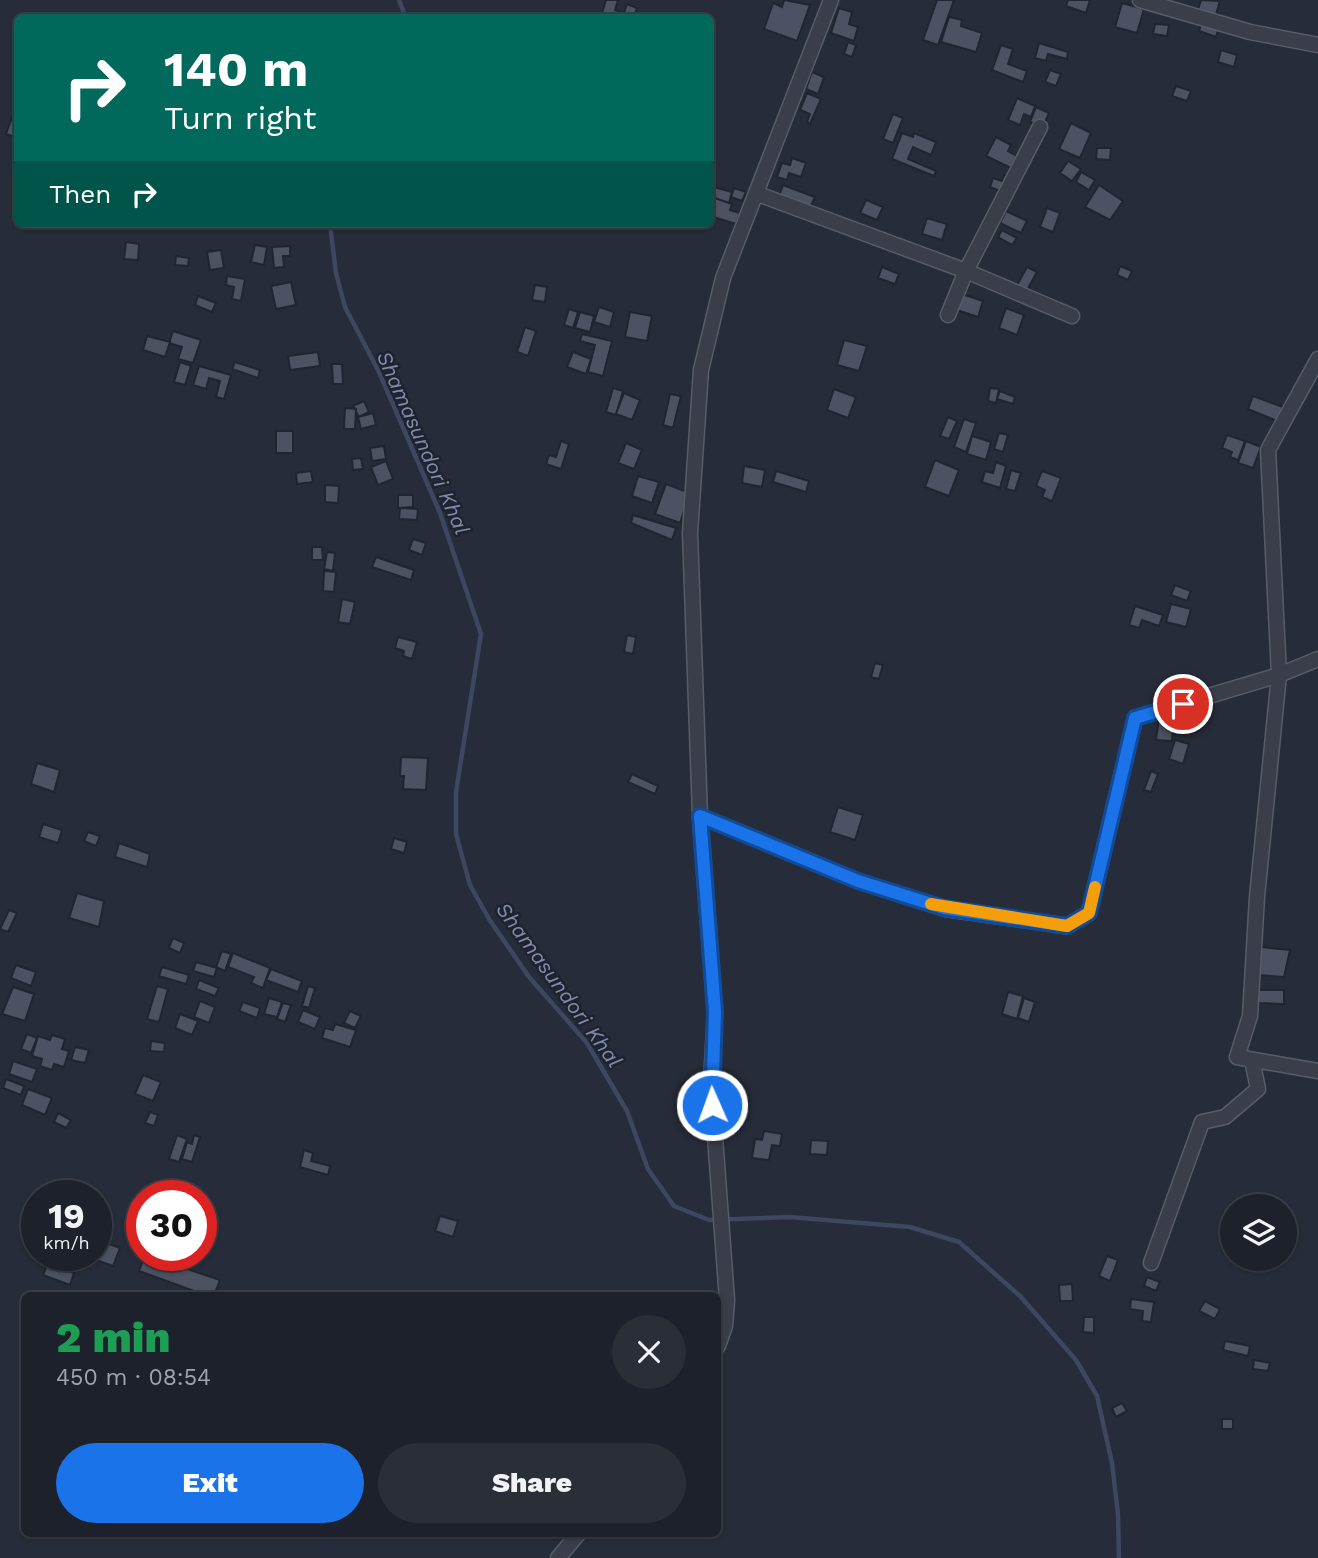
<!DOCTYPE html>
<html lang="en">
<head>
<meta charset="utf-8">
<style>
  :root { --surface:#1c212b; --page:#292e37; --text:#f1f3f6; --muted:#a0a3a9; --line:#3a3e47; --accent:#1a73e8 }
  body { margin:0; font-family:"Work Sans",sans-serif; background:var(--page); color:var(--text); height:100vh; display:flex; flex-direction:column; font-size:26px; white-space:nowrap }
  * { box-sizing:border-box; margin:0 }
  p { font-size:23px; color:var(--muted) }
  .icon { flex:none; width:38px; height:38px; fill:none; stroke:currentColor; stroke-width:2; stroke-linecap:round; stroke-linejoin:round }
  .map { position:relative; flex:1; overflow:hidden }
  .drawer { position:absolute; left:21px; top:1292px; width:700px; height:245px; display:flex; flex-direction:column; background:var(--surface); border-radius:10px; box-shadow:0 2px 5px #0004,0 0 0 2px var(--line) }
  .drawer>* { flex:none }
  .top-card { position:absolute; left:14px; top:14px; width:700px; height:214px; border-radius:10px; box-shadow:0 2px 5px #0004,0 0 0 2px var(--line); background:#00695c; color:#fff; overflow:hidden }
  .buttons { position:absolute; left:1220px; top:1194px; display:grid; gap:14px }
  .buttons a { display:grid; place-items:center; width:77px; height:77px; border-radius:50%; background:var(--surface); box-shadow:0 2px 5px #0004,0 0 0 2px var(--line); font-size:35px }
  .speed { position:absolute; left:21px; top:1180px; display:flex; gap:14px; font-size:35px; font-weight:700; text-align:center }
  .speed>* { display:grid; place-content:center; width:91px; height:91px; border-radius:50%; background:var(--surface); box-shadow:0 2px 5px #0004,0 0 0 2px var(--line); line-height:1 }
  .speed small { font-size:18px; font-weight:400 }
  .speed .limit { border:10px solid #d22; background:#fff; color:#111 }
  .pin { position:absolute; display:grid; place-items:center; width:60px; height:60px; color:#fff; margin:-30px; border:4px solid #fff; border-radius:50%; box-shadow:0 2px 7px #0007 }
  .me { position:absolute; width:77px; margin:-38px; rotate:358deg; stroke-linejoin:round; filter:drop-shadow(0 0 5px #0008) }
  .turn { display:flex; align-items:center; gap:24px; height:147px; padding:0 35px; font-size:32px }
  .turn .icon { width:91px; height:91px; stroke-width:2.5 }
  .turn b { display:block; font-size:49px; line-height:60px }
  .then { display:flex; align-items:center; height:66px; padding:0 35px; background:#0003; gap:14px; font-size:26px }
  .round { display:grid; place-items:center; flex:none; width:74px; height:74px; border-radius:37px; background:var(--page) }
  .head { display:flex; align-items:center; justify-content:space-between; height:119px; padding:0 35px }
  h1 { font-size:42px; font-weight:800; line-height:52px; color:#1e9e55 }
  .button { display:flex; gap:14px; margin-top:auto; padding:14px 35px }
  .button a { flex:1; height:80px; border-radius:42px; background:var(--accent); color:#fff; font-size:28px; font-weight:800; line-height:80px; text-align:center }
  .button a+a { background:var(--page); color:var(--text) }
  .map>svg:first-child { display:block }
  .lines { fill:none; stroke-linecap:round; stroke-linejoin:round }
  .stream { stroke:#3d4860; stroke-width:4.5 }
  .building { fill:#4c5262; stroke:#202531; stroke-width:2 }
  .minor-casing { stroke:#575c68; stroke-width:17 }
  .minor { stroke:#393e4a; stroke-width:14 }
  .route-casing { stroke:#114b97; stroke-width:18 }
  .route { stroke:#1a73e8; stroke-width:12 }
  .slow { stroke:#f59e0b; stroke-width:12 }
  .labels { text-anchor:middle; stroke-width:5; stroke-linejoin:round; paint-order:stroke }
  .water-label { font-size:21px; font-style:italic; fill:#808daa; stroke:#1e232f }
</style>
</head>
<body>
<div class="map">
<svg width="1318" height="1558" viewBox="0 0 1318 1558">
  <rect width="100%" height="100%" fill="#262c39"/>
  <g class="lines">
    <!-- stream -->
    <g class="stream">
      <polyline points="399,0 406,18"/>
      <polyline points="330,224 336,273 345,307 379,372 440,513 481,634 456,792 456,834 470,885 489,919 529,977 587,1043 627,1111 648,1169 674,1206 709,1220 789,1217 910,1227 959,1242 1020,1296 1076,1360 1097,1396 1112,1463 1118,1514 1119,1558"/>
    </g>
  </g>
  <!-- building -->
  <g class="building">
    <polygon points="606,0 618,0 615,10 624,13 627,4 637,8 634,18 614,18 602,13"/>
    <polygon points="784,0 810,5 797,41 764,29 773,3 782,7"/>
    <polygon points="937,0 954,0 938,45 923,40"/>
    <polygon points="1068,0 1090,0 1086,13 1066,6"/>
    <polygon points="1201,0 1220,1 1215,18 1197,13"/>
    <polygon points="1122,3 1144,9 1137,33 1115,27"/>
    <polygon points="839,8 852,12 849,24 858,27 854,41 831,33"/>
    <polygon points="949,17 962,20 961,26 982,33 976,52 941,42"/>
    <polygon points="1202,22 1219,27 1216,37 1199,31"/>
    <polygon points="1155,24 1169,25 1167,36 1153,34"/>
    <polygon points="848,42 856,45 852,57 844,54"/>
    <polygon points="1039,43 1068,52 1067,59 1048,54 1046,61 1035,58"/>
    <polygon points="1001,45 1013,49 1008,64 1027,71 1023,82 992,70"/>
    <polygon points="1221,50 1237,55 1234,67 1218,62"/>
    <polygon points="1050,70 1061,74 1056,86 1045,82"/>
    <polygon points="812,72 824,77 818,94 806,89"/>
    <polygon points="1176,86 1191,91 1187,101 1172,96"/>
    <polygon points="807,93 821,99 810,124 807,122 810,114 800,110"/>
    <polygon points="1017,98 1035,106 1031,117 1024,114 1020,125 1008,120"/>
    <polygon points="1036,107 1049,113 1043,127 1030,122"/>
    <polygon points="14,112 18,113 18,138 6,134"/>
    <polygon points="893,114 903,118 893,143 883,139"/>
    <polygon points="1071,123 1091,133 1080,158 1059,149"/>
    <polygon points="902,133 913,137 914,133 936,142 931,155 913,147 908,159 936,171 934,176 892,159"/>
    <polygon points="996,137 1011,145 1008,151 1017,156 1011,168 986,156"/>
    <polygon points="1097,148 1111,148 1110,160 1096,159"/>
    <polygon points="792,158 806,163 801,177 789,173 787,180 777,177 782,163 790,165"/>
    <polygon points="1068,161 1081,169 1072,181 1060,173"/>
    <polygon points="1081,172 1095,180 1089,190 1076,182"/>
    <polygon points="1004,175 1010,177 1005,193 990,187 993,178 1002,181"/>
    <polygon points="783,185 815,197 810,208 779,196"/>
    <polygon points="1099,185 1123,201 1110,220 1085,207"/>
    <polygon points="710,186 732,192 729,203 710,197"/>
    <polygon points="734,188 746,192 742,201 731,197"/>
    <polygon points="712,197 732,204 730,210 740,213 736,224 710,216"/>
    <polygon points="866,200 883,207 877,220 860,213"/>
    <polygon points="1047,208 1060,213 1053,232 1040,227"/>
    <polygon points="1006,211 1027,221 1021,233 1000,223"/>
    <polygon points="927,218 947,224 942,240 922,234"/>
    <polygon points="1002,230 1017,238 1012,245 998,237"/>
    <polygon points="126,242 139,244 138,260 124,259"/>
    <polygon points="255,245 267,247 264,265 251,262"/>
    <polygon points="290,246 290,256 283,256 284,267 274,268 272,247"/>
    <polygon points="221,250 224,268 210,270 207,252"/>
    <polygon points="176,256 189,258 188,266 175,265"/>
    <polygon points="1120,266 1132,271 1128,280 1117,275"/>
    <polygon points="882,267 899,274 895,284 878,278"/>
    <polygon points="1027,267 1037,272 1026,292 1016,287"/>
    <polygon points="227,276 245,279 241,301 232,299 234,287 226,285"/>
    <polygon points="291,282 296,305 276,309 271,286"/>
    <polygon points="535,285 547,287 545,302 532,300"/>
    <polygon points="962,294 983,301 978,317 957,310"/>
    <polygon points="198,296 216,303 212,312 195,305"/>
    <polygon points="599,307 614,312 610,327 594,322"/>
    <polygon points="1006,308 1024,315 1017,335 999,328"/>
    <polygon points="569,309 578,312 573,328 564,325"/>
    <polygon points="580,312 594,316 590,332 575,328"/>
    <polygon points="630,312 652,316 647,341 625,337"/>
    <polygon points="525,327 536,331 528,356 517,352"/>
    <polygon points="173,331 201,340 193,363 178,359 182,347 169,343"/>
    <polygon points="582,334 612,341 603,376 588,372 595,345 580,341"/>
    <polygon points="147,336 170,342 165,357 143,350"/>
    <polygon points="844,340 867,346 859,371 837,365"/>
    <polygon points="318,352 320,366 290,370 288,356"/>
    <polygon points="573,352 591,359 586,374 567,367"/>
    <polygon points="180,362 191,366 185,385 174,382"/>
    <polygon points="235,362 260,370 258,378 232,369"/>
    <polygon points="332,364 342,364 343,384 333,384"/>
    <polygon points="199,366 231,375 224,399 216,397 220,381 209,378 206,389 193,385"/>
    <polygon points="613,388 623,391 616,415 606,412"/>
    <polygon points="990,388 999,389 996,403 988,401"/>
    <polygon points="834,389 856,397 848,418 827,410"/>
    <polygon points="1000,391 1015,397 1013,404 997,399"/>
    <polygon points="624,393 640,400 632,420 616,414"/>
    <polygon points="670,394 681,396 673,428 663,425"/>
    <polygon points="1253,396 1283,407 1277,421 1248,409"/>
    <polygon points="364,401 369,412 359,417 353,406"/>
    <polygon points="345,408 356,409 355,429 344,429"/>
    <polygon points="373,413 376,425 361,429 358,417"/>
    <polygon points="948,417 957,421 949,439 940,436"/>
    <polygon points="964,419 976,423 966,452 954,447"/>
    <rect x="276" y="431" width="17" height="22"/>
    <polygon points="999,433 1008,435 1003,452 994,449"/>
    <polygon points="1227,435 1245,441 1238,460 1230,457 1232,452 1222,448"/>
    <polygon points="972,436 991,442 986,460 967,454"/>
    <polygon points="561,441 569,444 561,469 546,464 549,455 556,457"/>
    <polygon points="1246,441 1261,447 1253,468 1238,463"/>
    <polygon points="626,443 642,450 634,469 618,463"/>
    <polygon points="384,446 386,459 372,461 370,448"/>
    <polygon points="361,458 363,469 353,470 352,459"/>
    <polygon points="935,460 959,470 949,496 925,487"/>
    <polygon points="386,461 393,479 378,485 371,467"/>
    <polygon points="996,462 1006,466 1000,488 982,482 985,471 993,473"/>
    <polygon points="744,466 765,470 762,487 742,483"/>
    <polygon points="1011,470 1021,473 1015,491 1006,489"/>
    <polygon points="311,471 313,482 297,484 296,473"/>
    <polygon points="776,471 809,481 806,492 773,482"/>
    <polygon points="1042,471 1061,478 1052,501 1042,497 1045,490 1036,486"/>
    <polygon points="638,476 659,482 652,503 632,496"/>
    <polygon points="666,484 690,493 680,523 655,514"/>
    <polygon points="325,485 339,486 338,503 325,502"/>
    <polygon points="398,495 413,495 413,507 398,508"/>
    <polygon points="400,508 418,509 417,520 399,519"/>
    <polygon points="633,515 676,528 672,540 631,523"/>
    <polygon points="413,539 426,543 422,555 409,550"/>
    <polygon points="312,547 322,547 323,560 312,560"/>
    <polygon points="327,552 335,553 333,571 324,569"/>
    <polygon points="376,557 414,570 411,580 372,567"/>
    <polygon points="324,571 336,572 334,592 323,591"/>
    <polygon points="1175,585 1191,591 1187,601 1171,595"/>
    <polygon points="342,599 355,602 350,624 338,622"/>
    <polygon points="1171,604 1191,609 1186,627 1166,622"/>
    <polygon points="1135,606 1163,615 1159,626 1142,620 1139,628 1129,625"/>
    <polygon points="627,635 636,637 633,654 624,652"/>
    <polygon points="398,637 417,642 412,659 403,656 404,651 395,648"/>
    <polygon points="875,663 883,665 879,679 871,677"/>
    <polygon points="1159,717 1174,719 1172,741 1156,740"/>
    <polygon points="1175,740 1189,744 1183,764 1169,759"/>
    <polygon points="401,757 428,758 426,790 403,789 404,776 400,776"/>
    <polygon points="37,763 60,770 54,792 31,784"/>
    <polygon points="1151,771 1158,774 1151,792 1144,790"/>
    <polygon points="632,774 658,786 655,794 628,782"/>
    <polygon points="838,807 863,815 855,840 830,832"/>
    <polygon points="43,824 62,830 58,843 39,837"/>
    <polygon points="88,832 100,836 96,846 84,841"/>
    <polygon points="394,838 407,842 404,853 391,849"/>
    <polygon points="119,843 150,854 147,867 115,857"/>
    <polygon points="77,893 104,901 99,927 69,918"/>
    <polygon points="9,910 17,913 8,932 0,929"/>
    <polygon points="173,938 184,943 180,953 169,948"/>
    <polygon points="1261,947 1290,950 1284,977 1258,975"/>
    <polygon points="222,951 231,954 225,971 216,967"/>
    <polygon points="233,953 270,968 263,988 251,983 254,977 228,967"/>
    <polygon points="196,962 217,968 214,977 193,971"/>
    <polygon points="16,965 36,972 31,986 11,978"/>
    <polygon points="162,967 189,975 186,984 159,976"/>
    <polygon points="271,969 302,981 298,992 266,980"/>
    <polygon points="199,980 219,988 215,996 196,989"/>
    <polygon points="157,986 168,989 159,1022 147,1019"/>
    <polygon points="308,986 315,988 309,1008 302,1006"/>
    <polygon points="13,987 34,994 25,1021 2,1014"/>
    <polygon points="1257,990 1284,990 1284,1004 1257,1003"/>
    <polygon points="1008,992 1023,996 1017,1019 1002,1014"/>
    <polygon points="269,998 282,1002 277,1017 264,1014"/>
    <polygon points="1024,998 1035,1002 1029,1022 1018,1018"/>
    <polygon points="200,1001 215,1007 209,1023 194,1017"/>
    <polygon points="243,1002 260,1008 257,1018 239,1011"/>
    <polygon points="283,1003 291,1005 285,1022 277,1019"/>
    <polygon points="303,1010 320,1017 315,1029 298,1022"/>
    <polygon points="350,1011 361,1016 355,1028 344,1023"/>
    <polygon points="180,1014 198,1021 192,1035 175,1028"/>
    <polygon points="335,1024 356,1030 350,1047 322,1038 325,1028 333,1030"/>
    <polygon points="27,1034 37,1038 31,1053 21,1049"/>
    <polygon points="52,1035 65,1039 62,1049 69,1051 64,1067 54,1064 52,1070 40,1066 42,1059 32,1056 38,1036 50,1040"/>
    <polygon points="151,1041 165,1043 164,1052 150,1051"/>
    <polygon points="75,1047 89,1050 85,1063 71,1060"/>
    <polygon points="13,1061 37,1069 32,1082 9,1074"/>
    <polygon points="143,1075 161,1082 153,1101 135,1094"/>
    <polygon points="6,1079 24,1086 21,1095 3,1088"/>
    <polygon points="28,1089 52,1098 45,1115 22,1105"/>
    <polygon points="150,1112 158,1115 154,1126 145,1123"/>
    <polygon points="58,1113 71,1120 66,1128 54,1122"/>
    <polygon points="764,1131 782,1134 780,1146 772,1145 769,1160 752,1158 755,1139 762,1140"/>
    <polygon points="177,1135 187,1139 179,1162 169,1159"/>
    <polygon points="194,1135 200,1137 192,1162 182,1159 187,1142 192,1144"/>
    <polygon points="811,1140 828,1141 827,1155 810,1154"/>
    <polygon points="304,1150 313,1153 311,1161 330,1166 328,1175 300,1167"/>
    <polygon points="440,1216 458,1221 453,1237 435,1231"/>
    <polygon points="96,1239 120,1248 113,1266 82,1255 96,1255"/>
    <polygon points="145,1255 220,1280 214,1295 205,1295 139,1271"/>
    <polygon points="1107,1256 1118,1260 1110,1281 1099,1276"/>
    <polygon points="48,1263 74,1273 70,1285 43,1275"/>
    <polygon points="1147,1277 1160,1282 1156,1291 1144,1286"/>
    <polygon points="1072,1284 1073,1301 1060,1301 1059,1285"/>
    <polygon points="1131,1299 1154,1302 1151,1322 1142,1321 1143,1311 1130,1309"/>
    <polygon points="1205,1301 1220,1309 1215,1319 1199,1311"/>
    <polygon points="1084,1317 1094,1317 1094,1333 1083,1332"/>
    <polygon points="1225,1341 1250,1346 1248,1356 1223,1350"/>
    <polygon points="1254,1360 1270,1363 1268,1371 1253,1369"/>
    <polygon points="1122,1403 1127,1411 1116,1417 1112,1408"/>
    <rect x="1222" y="1419" width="11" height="10"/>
  </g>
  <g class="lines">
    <defs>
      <g id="minor">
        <polyline points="1140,0 1250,32 1318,45"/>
        <polyline points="758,194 966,271 1072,316"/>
        <polyline points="948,315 966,271 1040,127"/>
        <polyline points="1318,659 1279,675 1257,897 1250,1016 1237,1057 1318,1071"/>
        <polyline points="700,816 858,881 945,909 1067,926 1089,913 1135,718 1279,675 1268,450 1318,359"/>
        <polyline points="1151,1263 1202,1122 1225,1117 1258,1089 1252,1060"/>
        <polyline points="718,1346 725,1326 727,1300 711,1082 715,1012 700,816 690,533 701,370 723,278 831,0"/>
        <polyline points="558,1558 579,1533"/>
      </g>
    </defs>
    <!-- minor casing -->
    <use href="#minor" class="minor-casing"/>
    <!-- minor -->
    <use href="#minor" class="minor"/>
  </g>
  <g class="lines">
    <defs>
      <polyline id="route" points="712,1105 715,1012 700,816 858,881 944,908 1067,926 1089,913 1135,718 1183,704"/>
    </defs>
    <!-- route casing -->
    <use href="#route" class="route-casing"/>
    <!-- route -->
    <use href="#route" class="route"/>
    <!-- slow -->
    <polyline class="slow" points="931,904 1067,926 1089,913 1095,887"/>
  </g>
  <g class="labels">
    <!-- water labels -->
    <g class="water-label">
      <text transform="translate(423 443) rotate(66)" y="7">Shamasundori Khal</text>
      <text transform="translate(559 985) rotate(54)" y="7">Shamasundori Khal</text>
    </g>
  </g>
</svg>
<div class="buttons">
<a><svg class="icon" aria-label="layers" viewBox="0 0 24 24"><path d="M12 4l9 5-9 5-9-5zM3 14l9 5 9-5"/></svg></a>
</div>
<div class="speed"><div>19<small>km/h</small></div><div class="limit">30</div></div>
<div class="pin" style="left:1183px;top:704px;background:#d93025"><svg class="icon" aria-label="arrive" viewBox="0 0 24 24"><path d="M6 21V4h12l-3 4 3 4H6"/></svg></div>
<svg class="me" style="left:712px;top:1105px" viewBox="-20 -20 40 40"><circle r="17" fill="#1a73e8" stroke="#fff" stroke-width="3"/><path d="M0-11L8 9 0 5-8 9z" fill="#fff"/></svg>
<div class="top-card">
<div class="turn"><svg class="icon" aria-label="right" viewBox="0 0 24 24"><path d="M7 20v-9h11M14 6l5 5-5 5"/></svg><div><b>140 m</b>Turn right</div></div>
<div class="then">Then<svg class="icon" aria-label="right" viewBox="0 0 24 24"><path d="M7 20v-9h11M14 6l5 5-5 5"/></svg></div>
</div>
<section class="drawer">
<div class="head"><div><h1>2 min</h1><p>450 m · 08:54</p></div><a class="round"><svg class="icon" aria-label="close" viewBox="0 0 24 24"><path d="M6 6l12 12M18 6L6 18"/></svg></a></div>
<div class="button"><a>Exit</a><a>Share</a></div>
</section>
</div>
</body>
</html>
